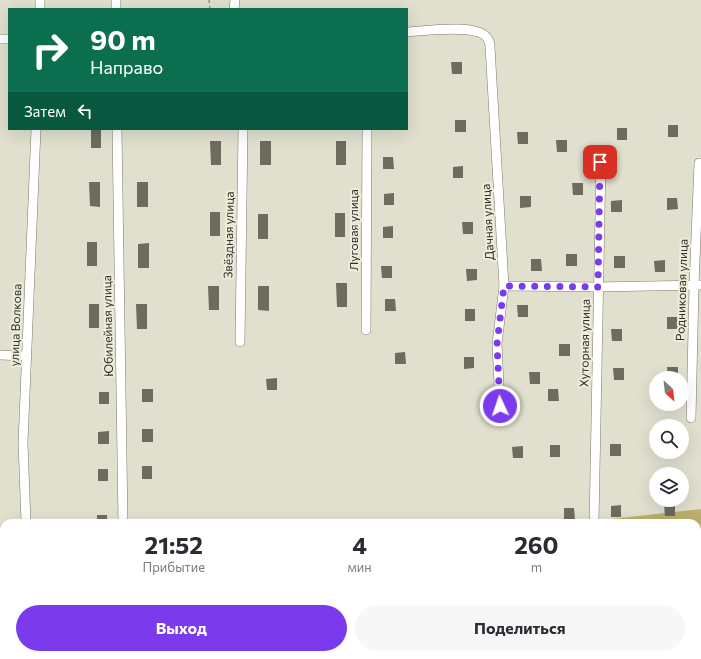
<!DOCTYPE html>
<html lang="ru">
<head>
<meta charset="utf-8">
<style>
  :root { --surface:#fff; --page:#f7f7f7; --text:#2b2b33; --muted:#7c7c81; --accent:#7c3aed }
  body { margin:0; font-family:Commissioner,sans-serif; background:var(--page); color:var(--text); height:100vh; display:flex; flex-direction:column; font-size:15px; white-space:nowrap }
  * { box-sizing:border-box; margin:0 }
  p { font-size:13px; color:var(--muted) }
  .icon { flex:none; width:22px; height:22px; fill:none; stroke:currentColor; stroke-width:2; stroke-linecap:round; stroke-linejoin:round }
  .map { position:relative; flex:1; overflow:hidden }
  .drawer { position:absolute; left:0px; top:519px; width:701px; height:140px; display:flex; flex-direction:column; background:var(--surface); border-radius:12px 12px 0 0; box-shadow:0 4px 16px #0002 }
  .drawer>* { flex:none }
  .hud { position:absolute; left:8px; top:8px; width:400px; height:122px; border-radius:0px; box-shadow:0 4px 16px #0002; background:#0b6e4f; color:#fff; overflow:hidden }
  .needle { width:26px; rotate:153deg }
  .controls { position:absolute; left:649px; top:371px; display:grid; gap:8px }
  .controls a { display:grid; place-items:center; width:40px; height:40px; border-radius:50%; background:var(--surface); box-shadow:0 4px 16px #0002; font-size:20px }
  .pin { position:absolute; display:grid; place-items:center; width:34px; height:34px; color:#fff; margin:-17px; border-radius:8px; box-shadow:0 2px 6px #0006 }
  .me { position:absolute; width:44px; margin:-22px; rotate:357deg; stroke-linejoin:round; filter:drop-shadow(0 0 3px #0008) }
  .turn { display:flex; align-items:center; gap:14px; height:84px; padding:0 16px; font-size:18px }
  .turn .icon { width:52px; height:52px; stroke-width:2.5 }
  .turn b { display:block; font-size:28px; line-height:34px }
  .then { display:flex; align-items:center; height:38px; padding:0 16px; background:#0003; gap:8px; font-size:15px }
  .eta { display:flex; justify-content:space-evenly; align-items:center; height:68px; text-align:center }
  .eta b { font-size:24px; font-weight:700; line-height:28px }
  .button { display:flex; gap:8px; margin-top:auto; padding:8px 16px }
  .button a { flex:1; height:46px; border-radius:24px; background:var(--accent); color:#fff; font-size:16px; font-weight:700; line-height:46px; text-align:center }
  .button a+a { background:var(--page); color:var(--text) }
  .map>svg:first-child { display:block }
  .forest { fill:#bbb16c }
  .building { fill:#6e6c5d }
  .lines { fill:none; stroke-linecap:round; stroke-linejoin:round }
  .minor-casing { stroke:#7c7a6b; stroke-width:10 }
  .path { stroke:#929184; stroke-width:1.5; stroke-dasharray:3 3; stroke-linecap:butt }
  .minor { stroke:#fff; stroke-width:9 }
  .route { stroke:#7c3aed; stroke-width:7; stroke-dasharray:0 12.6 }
  .labels { text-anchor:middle; stroke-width:4; stroke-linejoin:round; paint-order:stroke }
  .street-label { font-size:12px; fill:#2f2f28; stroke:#eeecdb }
</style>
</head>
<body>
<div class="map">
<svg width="701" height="659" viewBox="0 0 701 659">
  <rect width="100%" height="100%" fill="#e1dfce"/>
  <!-- forest -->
  <polygon class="forest" points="701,509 701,659 241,659 241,655 697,655 697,523 576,523"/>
  <!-- building -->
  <g class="building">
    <polygon points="451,62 462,62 462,74 452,74"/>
    <rect x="455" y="120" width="11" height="12"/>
    <rect x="668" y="125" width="10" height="12"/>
    <rect x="617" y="128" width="10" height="12"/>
    <rect x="91" y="129" width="10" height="19"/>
    <polygon points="517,132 528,132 528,144 518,144"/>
    <polygon points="556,140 567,140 567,152 557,152"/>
    <polygon points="210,141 221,141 221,165 211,165"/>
    <rect x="260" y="141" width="11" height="24"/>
    <rect x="336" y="141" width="10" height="24"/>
    <polygon points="383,157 393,157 394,169 383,169"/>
    <polygon points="463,166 463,178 453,178 453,167"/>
    <polygon points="89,182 100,182 100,207 90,206"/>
    <rect x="137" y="182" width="11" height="25"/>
    <polygon points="572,183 583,183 583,195 573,195"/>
    <polygon points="394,193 394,205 384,205 384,194"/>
    <polygon points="520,196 531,196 531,207 520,208"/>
    <polygon points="667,198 677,198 678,209 667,210"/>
    <polygon points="622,200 622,212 611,212 611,201"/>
    <rect x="210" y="212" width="10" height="24"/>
    <rect x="335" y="213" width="10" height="24"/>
    <rect x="258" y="214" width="10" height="25"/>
    <polygon points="462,222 473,222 473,234 463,234"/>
    <polygon points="393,226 393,238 383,238 383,227"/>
    <rect x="87" y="242" width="10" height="24"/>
    <polygon points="149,243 149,268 138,268 138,244"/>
    <rect x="566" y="254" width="11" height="12"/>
    <rect x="614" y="256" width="11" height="12"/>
    <polygon points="531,259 541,259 542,271 531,271"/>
    <polygon points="665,260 665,272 655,272 654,261"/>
    <polygon points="381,266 392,266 392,278 382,278"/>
    <polygon points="466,269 477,269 477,280 467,281"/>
    <polygon points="336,283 347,283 347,307 337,307"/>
    <polygon points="208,286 219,286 219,310 209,310"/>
    <polygon points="258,286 269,286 269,311 258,310"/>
    <polygon points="385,299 395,299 396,311 385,311"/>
    <rect x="89" y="304" width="10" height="24"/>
    <polygon points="136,304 147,304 147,329 137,329"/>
    <polygon points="517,305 528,305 528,317 518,317"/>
    <rect x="465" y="309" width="10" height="12"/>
    <rect x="667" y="317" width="11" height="12"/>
    <polygon points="611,329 622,329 622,341 612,341"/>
    <rect x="559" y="344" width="11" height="12"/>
    <polygon points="405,352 406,364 395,364 395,353"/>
    <polygon points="464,357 474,357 474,368 464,369"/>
    <polygon points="667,367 678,367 678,378 668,378"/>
    <polygon points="613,368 624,368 624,380 614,380"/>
    <polygon points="529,372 540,372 540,384 530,384"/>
    <polygon points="277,378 277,390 267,390 266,379"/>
    <rect x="142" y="389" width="11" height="13"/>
    <polygon points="548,389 558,389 559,401 548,401"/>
    <rect x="99" y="392" width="10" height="12"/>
    <rect x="142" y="429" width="11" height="13"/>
    <polygon points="109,431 109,444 98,444 98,432"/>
    <rect x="610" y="444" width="11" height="12"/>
    <rect x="550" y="445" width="10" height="12"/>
    <polygon points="523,446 523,458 513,458 512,447"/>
    <rect x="142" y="466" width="10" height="13"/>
    <rect x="98" y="469" width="10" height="12"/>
    <polygon points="664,504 675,504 675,516 665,516"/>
    <polygon points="621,505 621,517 611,517 611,506"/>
    <polygon points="564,508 574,508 575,520 564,520"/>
    <rect x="97" y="515" width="10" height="8"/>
  </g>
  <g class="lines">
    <defs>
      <g id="minor">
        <polyline points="40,0 40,9"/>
        <polyline points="116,9 116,0"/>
        <polyline points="234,9 235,0"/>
        <path d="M407,32C424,31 478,23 487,38C489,40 490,44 490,47L504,286L497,344L500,406"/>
        <polyline points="0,39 9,39"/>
        <polyline points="117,129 123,523"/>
        <polyline points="504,286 598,287 701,285"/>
        <polyline points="366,330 367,129"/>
        <polyline points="240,342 243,129"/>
        <polyline points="0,355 27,356"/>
        <polyline points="691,418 694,286 699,163"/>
        <polyline points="26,523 23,443 36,129"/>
        <polyline points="594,523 601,162"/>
        <polyline points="32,655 32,659"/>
        <polyline points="125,655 125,659"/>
      </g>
    </defs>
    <!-- minor casing -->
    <use href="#minor" class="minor-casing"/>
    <!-- path -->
    <polyline class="path" points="209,0 210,9"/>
    <!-- minor -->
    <use href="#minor" class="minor"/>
  </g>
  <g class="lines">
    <!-- route -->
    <polyline class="route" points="500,406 497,344 504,286 598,287 600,162"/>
  </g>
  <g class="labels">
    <!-- street labels -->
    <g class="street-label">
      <text transform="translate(488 222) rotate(-93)" y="4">Дачная улица</text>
      <text transform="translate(354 230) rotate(-90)" y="4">Луговая улица</text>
      <text transform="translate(229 235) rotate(-89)" y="4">Звёздная улица</text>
      <text transform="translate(682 290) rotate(-88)" y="4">Родниковая улица</text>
      <text transform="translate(16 325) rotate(-88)" y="4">улица Волкова</text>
      <text transform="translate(108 326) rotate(-91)" y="4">Юбилейная улица</text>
      <text transform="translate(585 343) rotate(-89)" y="4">Хуторная улица</text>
    </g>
  </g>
</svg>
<div class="controls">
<a><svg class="needle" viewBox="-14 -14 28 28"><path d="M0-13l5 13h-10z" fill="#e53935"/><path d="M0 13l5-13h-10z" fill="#7c7c81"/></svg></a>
<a><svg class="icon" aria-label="search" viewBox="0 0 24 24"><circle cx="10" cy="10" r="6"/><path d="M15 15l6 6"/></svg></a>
<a><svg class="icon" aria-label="layers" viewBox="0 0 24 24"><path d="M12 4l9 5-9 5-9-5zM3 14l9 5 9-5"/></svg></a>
</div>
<div class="pin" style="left:600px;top:162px;background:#d93025"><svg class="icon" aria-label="arrive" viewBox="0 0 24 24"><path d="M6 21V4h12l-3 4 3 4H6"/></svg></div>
<svg class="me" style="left:500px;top:406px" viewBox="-20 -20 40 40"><circle r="17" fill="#7c3aed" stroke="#fff" stroke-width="3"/><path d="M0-11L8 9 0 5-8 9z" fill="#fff"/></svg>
<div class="hud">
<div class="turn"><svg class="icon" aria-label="right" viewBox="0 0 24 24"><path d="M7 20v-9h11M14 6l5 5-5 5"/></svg><div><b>90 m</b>Направо</div></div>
<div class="then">Затем<svg class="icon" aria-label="left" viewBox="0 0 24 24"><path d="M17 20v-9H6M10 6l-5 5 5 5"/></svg></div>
</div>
<section class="drawer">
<div class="eta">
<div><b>21:52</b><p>Прибытие</p></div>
<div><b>4</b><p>мин</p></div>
<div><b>260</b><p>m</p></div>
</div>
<div class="button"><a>Выход</a><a>Поделиться</a></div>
</section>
</div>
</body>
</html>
